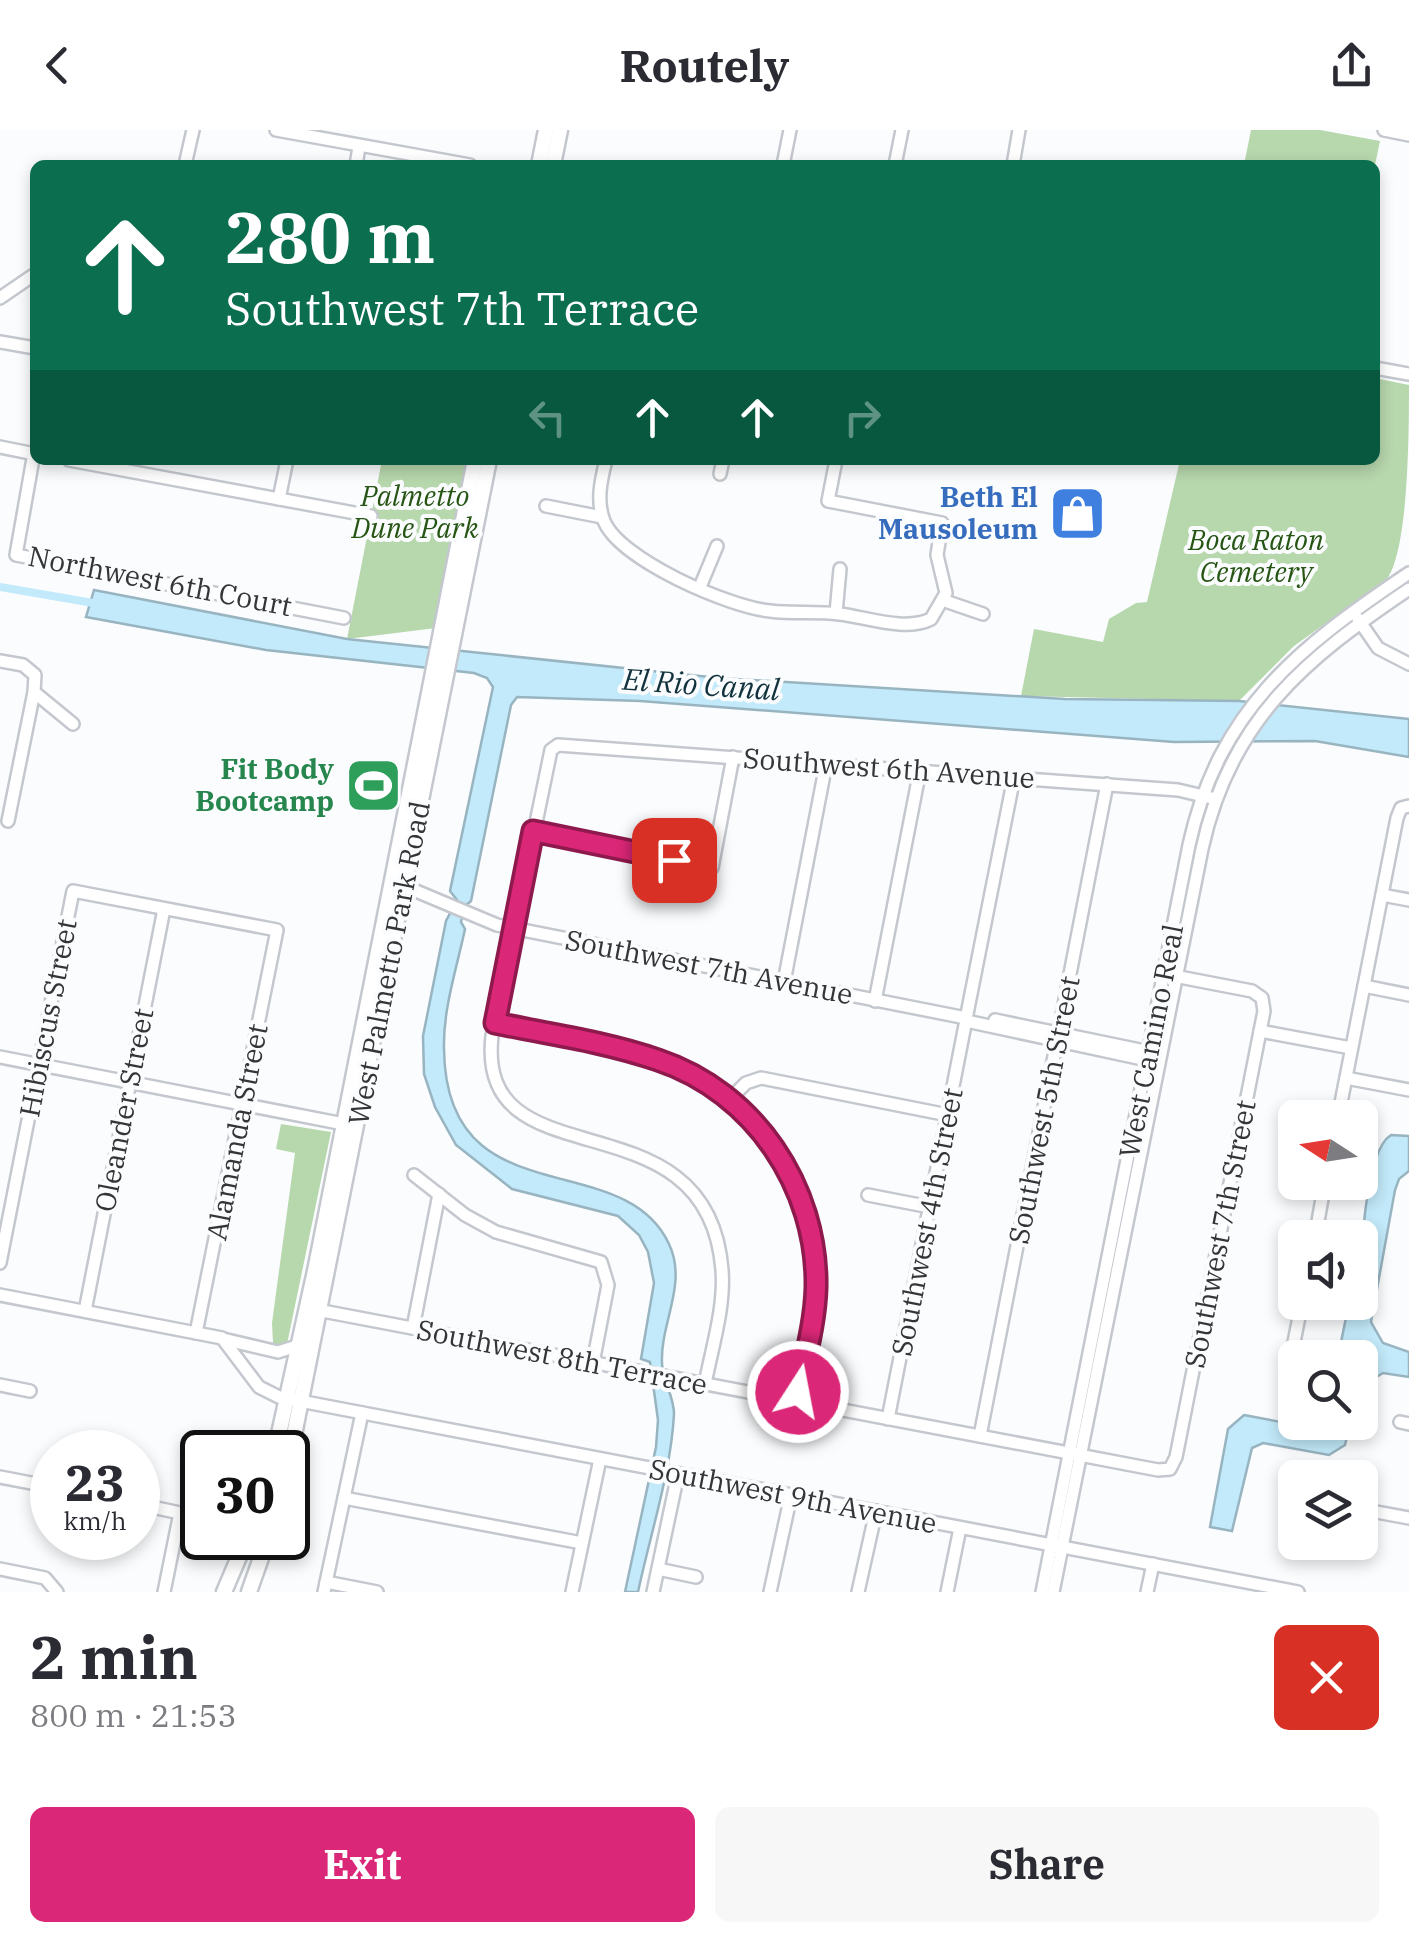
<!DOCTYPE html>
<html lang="en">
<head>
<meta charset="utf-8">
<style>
  :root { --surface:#fff; --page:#f7f7f7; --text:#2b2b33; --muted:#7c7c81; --accent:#db2777 }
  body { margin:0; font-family:"IBM Plex Serif",serif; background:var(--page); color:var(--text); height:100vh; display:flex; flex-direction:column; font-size:38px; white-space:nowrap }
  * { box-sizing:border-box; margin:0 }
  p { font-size:32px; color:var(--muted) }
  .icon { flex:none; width:55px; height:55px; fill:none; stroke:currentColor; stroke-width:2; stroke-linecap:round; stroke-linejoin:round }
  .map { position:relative; height:1462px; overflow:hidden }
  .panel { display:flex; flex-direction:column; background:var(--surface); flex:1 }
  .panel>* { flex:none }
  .hud { position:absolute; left:30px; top:30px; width:1350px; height:305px; border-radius:15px; box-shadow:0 5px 15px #0003; background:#0b6e4f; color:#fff; overflow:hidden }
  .needle { width:65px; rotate:282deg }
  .controls { position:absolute; left:1278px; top:970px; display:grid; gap:20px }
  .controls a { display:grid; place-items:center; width:100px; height:100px; border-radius:15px; background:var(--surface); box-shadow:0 5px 15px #0003; font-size:50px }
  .speed { position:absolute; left:30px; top:1300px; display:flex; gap:20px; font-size:50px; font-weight:700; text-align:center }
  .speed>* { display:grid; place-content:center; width:130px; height:130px; border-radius:50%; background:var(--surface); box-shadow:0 5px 15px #0003; line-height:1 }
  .speed small { font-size:25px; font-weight:400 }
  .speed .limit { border:5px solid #111; border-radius:15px; background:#fff; color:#111 }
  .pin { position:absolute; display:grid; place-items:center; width:85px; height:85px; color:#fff; margin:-42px; border-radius:20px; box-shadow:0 5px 15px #0006 }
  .me { position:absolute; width:110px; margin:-55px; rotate:11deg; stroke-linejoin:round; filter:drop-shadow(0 0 8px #0008) }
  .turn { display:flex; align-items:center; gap:35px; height:210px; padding:0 30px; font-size:45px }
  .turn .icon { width:130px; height:130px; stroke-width:2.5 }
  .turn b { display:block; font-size:70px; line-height:85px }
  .lanes { display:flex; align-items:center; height:95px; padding:0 30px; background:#0003; justify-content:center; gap:50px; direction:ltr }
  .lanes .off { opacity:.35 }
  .round { display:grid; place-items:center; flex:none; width:105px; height:105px; border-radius:15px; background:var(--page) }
  .headline { display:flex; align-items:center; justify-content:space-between; height:170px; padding:0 30px }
  h1 { font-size:60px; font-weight:700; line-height:75px }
  .action { display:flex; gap:20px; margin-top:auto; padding:20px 30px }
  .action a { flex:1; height:115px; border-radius:15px; background:var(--accent); color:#fff; font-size:40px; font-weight:700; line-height:115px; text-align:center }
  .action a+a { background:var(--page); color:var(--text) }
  header { display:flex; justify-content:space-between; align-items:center; height:130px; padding:0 30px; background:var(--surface); font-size:45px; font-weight:700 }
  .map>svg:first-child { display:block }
  .green { fill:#b7d7ad }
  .water { fill:#c3eafa; stroke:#98b4c0; stroke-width:2.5 }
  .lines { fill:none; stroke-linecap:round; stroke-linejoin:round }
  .canal { stroke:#c3eafa; stroke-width:8 }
  .minor-casing { stroke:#c4c8ce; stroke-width:16 }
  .major-casing { stroke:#c4c8ce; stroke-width:19 }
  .minor { stroke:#fff; stroke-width:11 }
  .major { stroke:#fff; stroke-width:14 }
  .route-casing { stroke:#8e194d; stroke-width:25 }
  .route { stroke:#db2777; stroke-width:18 }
  .labels { text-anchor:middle; stroke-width:8; stroke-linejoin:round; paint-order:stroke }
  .park-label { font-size:28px; font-style:italic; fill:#265413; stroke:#fafcfe }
  .shop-label { font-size:28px; font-weight:bold; fill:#366cbe; stroke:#fafcfe; text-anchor:end }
  .street-label { font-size:28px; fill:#333537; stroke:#fafcfe }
  .leisure-label { font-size:28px; font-weight:bold; fill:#27864d; stroke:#fafcfe; text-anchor:end }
  .water-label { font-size:30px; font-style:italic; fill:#11323d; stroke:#fafcfe }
</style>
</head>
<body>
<header><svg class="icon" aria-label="back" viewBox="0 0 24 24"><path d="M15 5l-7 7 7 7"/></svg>Routely<svg class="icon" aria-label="share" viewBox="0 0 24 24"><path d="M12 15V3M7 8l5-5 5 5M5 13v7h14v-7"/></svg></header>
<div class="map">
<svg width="1409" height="1462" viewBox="0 0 1409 1462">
  <rect width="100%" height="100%" fill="#fafcfe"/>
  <!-- green -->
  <g class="green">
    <polygon points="1251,0 1320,0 1380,11 1375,35 1244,35"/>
    <path d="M1375,248L1409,255C1409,299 1409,418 1387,449L1294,516L1239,571L1021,566L1034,499L1103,512L1109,489L1136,473L1147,472L1180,330H1375Z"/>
    <polygon points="382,330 470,330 436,498 347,509"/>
    <polygon points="281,994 331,1002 286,1219 273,1213 272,1193 295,1023 276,1019"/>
  </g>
  <!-- water -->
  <g class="water">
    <path d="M94,460L347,509L719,548L1065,569L1239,571L1409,589V627L1315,611L1174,612L640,571L517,567L511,575L471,771L465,776L461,792L465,799C457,837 443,879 444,918C445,1090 623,1014 669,1114C688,1154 660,1193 662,1233C662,1251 674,1265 674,1284C671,1342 650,1405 638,1462H625L656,1317L658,1290L650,1232L641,1229L654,1153L648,1122L639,1105L618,1086L512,1059L456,1015L435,977L424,944L423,906L446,791L457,770L450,761L493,557L487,548L474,543L266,520L86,487Z"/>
    <path d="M1391,1005L1409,1006V1041L1399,1049L1395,1060L1371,1192L1383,1213L1409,1222V1247L1383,1243L1360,1257V1228L1338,1227L1349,1173L1360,1172C1360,1140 1363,1022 1391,1005Z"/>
    <polygon points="1244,1285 1313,1298 1322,1293 1350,1293 1345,1315 1329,1325 1263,1313 1252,1318 1232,1401 1210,1397 1228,1299"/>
  </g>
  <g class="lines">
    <!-- canal -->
    <polyline class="canal" points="0,457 99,474"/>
    <defs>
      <g id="minor">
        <polyline points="276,0 470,35"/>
        <polyline points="1384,0 1409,5"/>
        <polyline points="185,35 193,0"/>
        <polyline points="356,35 359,17"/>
        <polyline points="783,35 790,0"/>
        <polyline points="895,35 902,0"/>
        <polyline points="1013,35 1019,0"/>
        <polyline points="0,168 35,144"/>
        <polyline points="0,212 35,218"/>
        <polyline points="1375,238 1409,244"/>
        <polyline points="0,317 35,324"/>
        <polyline points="34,323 16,425 344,488"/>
        <polyline points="69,330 371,386"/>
        <path d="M606,330C601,350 596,371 604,391C620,430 729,477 770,481C793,484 816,481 839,484C867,487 905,502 931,489L946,463L937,425L942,393L828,371L836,330"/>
        <polyline points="720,344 723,330"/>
        <polyline points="279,369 287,330"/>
        <polyline points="546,376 602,387"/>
        <polyline points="700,457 717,416"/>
        <polyline points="945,471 983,484"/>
        <polyline points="836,483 840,439"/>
        <polyline points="1358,489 1378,518 1409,534"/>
        <polyline points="0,531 23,535 35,545 34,562 73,594"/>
        <polyline points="8,691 34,562"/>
        <polyline points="533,701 712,738 733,627"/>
        <polyline points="404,756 497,795 961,887"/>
        <polyline points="1382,765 1409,770"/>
        <polyline points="784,852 826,634"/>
        <polyline points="1364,856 1409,865"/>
        <polyline points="875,871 920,640"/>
        <polyline points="967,884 1014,647"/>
        <polyline points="995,890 1140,920 1146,925"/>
        <polyline points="971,892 1138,928 1155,927"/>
        <path d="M495,893C553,905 618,912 673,935C761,973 819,1062 816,1159C814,1196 804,1234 796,1271"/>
        <polyline points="1260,901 1351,918"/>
        <polyline points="0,927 349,995"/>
        <polyline points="1346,948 1409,960"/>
        <polyline points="730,969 746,953 761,948 948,985"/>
        <polyline points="1338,988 1397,688 1401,678 1409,676"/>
        <polyline points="414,1045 465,1085 496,1102 601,1132 608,1155 593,1233"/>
        <polyline points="868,1065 930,1077"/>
        <polyline points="1315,1108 1325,1052"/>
        <polyline points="0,1133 73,761 277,800 196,1203"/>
        <polyline points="0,1165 222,1208 259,1257 279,1267 1298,1462"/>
        <polyline points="312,1179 1158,1340 1170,1339 1176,1327 1264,881 1262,868 1252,861 1164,844"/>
        <polyline points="85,1181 164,779"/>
        <polyline points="413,1198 439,1064"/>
        <polyline points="223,1209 278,1222 300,1215"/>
        <polyline points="1288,1242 1302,1172"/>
        <path d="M705,1254C712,1217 725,1177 722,1140C708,958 475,1058 492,906L551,620L558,615L1178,660L1216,669"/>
        <polyline points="0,1255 30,1261"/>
        <polyline points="888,1289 965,895"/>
        <polyline points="1400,1292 1409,1294"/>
        <polyline points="980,1306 1107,654"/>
        <polyline points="0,1347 52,1357"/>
        <polyline points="1290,1366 1295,1367"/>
        <polyline points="344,1368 582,1413"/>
        <polyline points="138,1374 180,1383 164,1462"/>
        <polyline points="1360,1379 1409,1388"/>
        <polyline points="0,1439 45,1448 57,1462"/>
        <polyline points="658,1439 696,1447"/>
        <polyline points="326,1452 377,1462"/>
        <polyline points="324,1462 362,1283"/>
        <polyline points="572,1462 600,1329"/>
        <polyline points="653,1462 678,1344"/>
        <polyline points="770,1462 791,1365"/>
        <polyline points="858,1462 876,1381"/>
        <polyline points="947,1462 960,1398"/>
        <path d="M1042,1462L1189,715C1219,579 1299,517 1409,443"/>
        <path d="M1053,1462L1202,719C1230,590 1305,529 1409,459"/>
        <polyline points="1147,1462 1153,1434"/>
      </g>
      <g id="major">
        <polyline points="539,35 546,0"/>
        <polyline points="553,35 560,0"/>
        <polyline points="275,1322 315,1141 475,330"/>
        <polyline points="288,1335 489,330"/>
        <polyline points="224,1462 247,1408"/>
        <polyline points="249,1462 268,1408"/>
      </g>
    </defs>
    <!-- minor casing -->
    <use href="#minor" class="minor-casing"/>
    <!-- major casing -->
    <use href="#major" class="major-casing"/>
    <!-- minor -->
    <use href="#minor" class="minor"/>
    <!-- major -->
    <use href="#major" class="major"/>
  </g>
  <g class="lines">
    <defs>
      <path id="route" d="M674,730L533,701L495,893C549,904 606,912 658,930C754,962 818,1057 816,1158C815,1193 805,1228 798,1262"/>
    </defs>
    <!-- route casing -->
    <use href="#route" class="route-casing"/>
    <!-- route -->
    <use href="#route" class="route"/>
  </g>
  <!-- icons -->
  <defs>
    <symbol id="shop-square" viewBox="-11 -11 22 22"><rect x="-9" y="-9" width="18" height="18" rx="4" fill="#3f7fe0" stroke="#fafcfe"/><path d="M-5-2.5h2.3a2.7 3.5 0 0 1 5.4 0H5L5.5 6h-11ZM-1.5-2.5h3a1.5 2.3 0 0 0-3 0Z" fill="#fff"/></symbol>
    <symbol id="stadium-square" viewBox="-11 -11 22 22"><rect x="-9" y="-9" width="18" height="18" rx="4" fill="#2e9e5b" stroke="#fafcfe"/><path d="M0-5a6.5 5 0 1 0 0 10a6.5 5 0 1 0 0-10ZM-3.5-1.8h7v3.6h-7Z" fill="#fff"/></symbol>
  </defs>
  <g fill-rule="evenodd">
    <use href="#shop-square" x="1046" y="352" width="63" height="63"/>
    <use href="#stadium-square" x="342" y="624" width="63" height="63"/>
  </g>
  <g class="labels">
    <!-- park labels -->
    <g class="park-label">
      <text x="415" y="376">Palmetto<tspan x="415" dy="32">Dune Park</tspan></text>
      <text x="1256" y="420">Boca Raton<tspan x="1256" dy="32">Cemetery</tspan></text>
    </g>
    <!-- shop labels -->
    <g class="shop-label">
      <text x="1038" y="377">Beth El<tspan x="1038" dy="32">Mausoleum</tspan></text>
    </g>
    <!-- street labels -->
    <g class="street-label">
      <text transform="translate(160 451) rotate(11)" y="10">Northwest 6th Court</text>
      <text transform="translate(889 638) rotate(4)" y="10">Southwest 6th Avenue</text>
      <text transform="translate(389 833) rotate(-79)" y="10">West Palmetto Park Road</text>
      <text transform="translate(709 837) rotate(11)" y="10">Southwest 7th Avenue</text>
      <text transform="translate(48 888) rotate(-79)" y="10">Hibiscus Street</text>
      <text transform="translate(1151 911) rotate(-79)" y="10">West Camino Real</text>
      <text transform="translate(124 980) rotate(-79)" y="10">Oleander Street</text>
      <text transform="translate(1044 980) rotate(-79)" y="10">Southwest 5th Street</text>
      <text transform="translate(237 1002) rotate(-79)" y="10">Alamanda Street</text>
      <text transform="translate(927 1092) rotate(-79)" y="10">Southwest 4th Street</text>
      <text transform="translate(1220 1104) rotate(-79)" y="10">Southwest 7th Street</text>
      <text transform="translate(562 1227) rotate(11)" y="10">Southwest 8th Terrace</text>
      <text transform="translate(793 1366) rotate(11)" y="10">Southwest 9th Avenue</text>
    </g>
    <!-- leisure labels -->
    <g class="leisure-label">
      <text x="334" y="649">Fit Body<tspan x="334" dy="32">Bootcamp</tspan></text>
    </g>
    <!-- water labels -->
    <g class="water-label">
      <text transform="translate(701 555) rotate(4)" y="10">El Rio Canal</text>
    </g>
  </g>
</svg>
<div class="controls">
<a><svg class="needle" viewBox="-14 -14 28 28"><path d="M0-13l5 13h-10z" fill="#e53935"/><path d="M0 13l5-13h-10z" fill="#7c7c81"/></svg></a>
<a><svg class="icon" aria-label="sound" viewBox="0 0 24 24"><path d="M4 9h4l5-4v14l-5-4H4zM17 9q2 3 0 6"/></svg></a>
<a><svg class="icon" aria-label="search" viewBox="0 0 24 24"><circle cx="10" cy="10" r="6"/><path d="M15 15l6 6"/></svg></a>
<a><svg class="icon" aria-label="layers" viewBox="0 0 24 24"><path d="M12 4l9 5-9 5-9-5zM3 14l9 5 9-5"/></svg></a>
</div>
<div class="speed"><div>23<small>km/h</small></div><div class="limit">30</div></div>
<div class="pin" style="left:674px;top:730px;background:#d93025"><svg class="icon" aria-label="arrive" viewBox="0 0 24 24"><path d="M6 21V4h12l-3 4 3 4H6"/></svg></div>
<svg class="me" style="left:798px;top:1262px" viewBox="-20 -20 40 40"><circle r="17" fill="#db2777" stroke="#fff" stroke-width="3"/><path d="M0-11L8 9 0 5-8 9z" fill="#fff"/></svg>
<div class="hud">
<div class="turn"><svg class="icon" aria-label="ahead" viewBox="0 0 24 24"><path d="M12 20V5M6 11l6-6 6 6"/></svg><div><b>280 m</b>Southwest 7th Terrace</div></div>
<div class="lanes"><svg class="icon off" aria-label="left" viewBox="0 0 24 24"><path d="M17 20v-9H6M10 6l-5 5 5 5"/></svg><svg class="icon" aria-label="ahead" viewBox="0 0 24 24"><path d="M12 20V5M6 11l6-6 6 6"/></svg><svg class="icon" aria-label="ahead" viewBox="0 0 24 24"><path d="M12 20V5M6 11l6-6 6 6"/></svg><svg class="icon off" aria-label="right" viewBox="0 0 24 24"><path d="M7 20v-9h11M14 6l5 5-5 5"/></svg></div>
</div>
</div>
<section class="panel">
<div class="headline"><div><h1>2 min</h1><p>800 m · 21:53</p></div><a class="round" style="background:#d93025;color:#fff"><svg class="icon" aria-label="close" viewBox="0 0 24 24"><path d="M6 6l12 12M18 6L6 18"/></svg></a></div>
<div class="action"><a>Exit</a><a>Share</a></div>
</section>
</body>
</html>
